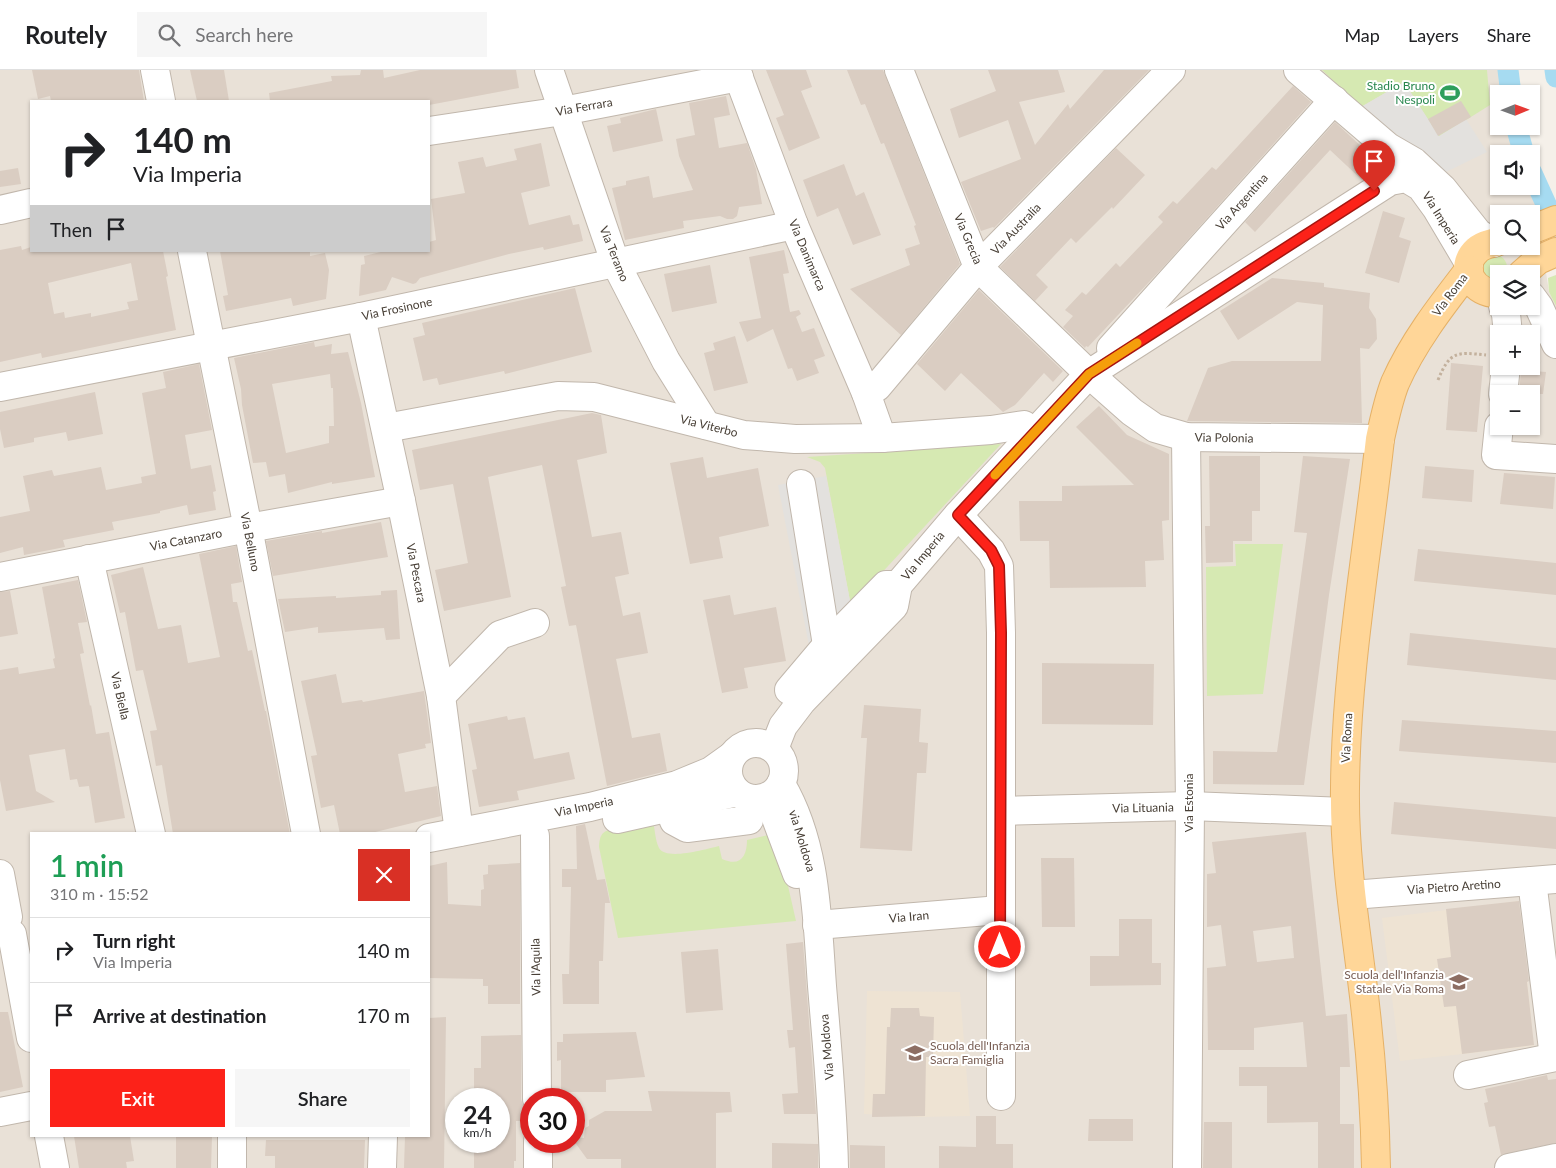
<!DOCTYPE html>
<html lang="en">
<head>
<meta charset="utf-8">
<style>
  :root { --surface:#fff; --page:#f6f6f6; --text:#202124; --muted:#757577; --line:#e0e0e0; --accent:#fc2219 }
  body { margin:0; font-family:Lato,sans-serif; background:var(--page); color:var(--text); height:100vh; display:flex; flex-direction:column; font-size:19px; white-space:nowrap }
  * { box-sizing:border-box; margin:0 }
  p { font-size:16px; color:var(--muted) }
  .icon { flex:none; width:28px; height:28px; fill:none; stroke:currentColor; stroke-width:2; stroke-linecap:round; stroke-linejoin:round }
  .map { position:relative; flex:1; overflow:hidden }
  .sheet { position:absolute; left:30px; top:762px; width:400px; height:305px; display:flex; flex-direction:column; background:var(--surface); border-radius:0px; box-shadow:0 1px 4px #0004 }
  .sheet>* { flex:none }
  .banner { position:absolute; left:30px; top:30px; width:400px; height:152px; border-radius:0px; box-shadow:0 1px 4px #0004; background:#fff; color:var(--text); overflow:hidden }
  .needle { width:32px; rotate:89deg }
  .controls { position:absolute; left:1490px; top:15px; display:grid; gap:10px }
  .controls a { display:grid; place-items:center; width:50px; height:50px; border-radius:0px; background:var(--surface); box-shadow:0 1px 4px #0004; font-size:25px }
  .speed { position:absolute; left:445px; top:1018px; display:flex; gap:10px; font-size:25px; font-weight:700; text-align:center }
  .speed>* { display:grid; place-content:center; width:65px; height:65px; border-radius:50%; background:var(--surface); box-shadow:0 1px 4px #0004; line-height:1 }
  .speed small { font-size:12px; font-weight:400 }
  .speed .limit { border:8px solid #d22; background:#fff; color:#111 }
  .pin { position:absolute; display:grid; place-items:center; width:42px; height:42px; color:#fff; margin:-51px -21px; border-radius:50% 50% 50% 0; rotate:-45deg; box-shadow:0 0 5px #0007 }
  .pin .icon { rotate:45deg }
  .me { position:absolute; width:55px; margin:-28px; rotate:0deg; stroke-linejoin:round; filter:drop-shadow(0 0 4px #0008) }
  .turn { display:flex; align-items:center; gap:18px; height:105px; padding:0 20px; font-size:22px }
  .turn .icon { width:65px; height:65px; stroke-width:2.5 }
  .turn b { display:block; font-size:35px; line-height:42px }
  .then { display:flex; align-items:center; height:48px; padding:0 20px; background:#0003; gap:10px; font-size:19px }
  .round { display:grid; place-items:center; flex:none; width:52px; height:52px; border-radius:0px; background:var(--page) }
  .head { display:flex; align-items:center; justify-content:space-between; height:85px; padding:0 20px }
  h1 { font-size:30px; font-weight:600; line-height:38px; color:#1e9e55 }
  .primary-button { display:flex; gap:10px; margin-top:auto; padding:10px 20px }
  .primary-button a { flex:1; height:58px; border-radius:0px; background:var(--accent); color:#fff; font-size:20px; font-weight:600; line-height:58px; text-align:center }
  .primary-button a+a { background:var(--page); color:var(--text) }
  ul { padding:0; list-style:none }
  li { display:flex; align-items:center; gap:15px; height:65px; padding:0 20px; border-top:1px solid var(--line) }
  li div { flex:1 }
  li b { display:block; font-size:19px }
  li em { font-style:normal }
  header { display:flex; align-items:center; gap:30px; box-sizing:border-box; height:70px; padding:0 25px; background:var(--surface); border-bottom:1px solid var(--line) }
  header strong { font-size:24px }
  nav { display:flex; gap:28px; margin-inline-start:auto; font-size:18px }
  .search { width:350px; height:45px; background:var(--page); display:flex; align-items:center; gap:12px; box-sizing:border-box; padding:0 18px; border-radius:0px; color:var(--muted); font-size:19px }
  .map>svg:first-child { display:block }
  .residential { fill:#e9e1d7; fill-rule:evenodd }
  .education { fill:#eee3d3 }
  .green { fill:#d6e9b2 }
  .parking { fill:#e3e1de }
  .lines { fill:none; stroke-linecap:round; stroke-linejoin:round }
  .canal { stroke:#a6dbf1; stroke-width:21 }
  .building { fill:#dacdc2; fill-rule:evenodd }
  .minor-casing { stroke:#c1b7ac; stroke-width:30 }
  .major-casing { stroke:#e5b167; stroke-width:30 }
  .path { stroke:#c3b19d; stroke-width:3; stroke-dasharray:2.5 2.5; stroke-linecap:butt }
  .minor { stroke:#fff; stroke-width:28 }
  .major { stroke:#ffd698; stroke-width:28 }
  .route-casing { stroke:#a41610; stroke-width:12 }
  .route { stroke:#fc2219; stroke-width:9 }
  .slow { stroke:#f59e0b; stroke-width:9 }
  .labels { text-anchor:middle; stroke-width:4; stroke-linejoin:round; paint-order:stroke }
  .leisure-label { font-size:12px; fill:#27864d; stroke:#fff; text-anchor:end }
  .street-label { font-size:12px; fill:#494037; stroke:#fff }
  .education-label { font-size:12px; fill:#785e54; stroke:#fff; text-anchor:end }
</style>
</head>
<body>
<header>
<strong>Routely</strong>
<div class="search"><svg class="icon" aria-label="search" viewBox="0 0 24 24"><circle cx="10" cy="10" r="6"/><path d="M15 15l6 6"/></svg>Search here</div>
<nav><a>Map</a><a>Layers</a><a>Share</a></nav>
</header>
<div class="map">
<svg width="1556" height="1098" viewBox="0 0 1556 1098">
  <rect width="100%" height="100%" fill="#f5f0e9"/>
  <!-- residential -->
  <path class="residential" d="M0,0H1514L1518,24H1499V56H1523L1528,84H1499V116H1531V105L1549,222L1556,236V1098H0ZM31,31H429V181H31ZM1499,144H1531V176H1499ZM1499,204H1531V236H1499ZM1499,264H1531V296H1499ZM1499,324H1531V356H1499ZM31,764H429V1066H31ZM456,1029H499V1071H456ZM531,1029H574V1071H531Z"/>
  <!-- education -->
  <g class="education">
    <polygon points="1519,831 1534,976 1400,991 1382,848"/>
    <polygon points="867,921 960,922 970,1046 919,1047 864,1044"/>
  </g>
  <!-- green -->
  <g class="green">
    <polygon points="1322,0 1487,0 1490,35 1439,67 1404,12 1361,37"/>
    <path d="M1499,185C1506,189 1509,196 1506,204H1499V211L1489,212L1480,198L1482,190Z"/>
    <polygon points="1556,205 1556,236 1549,222 1548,208"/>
    <polygon points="1001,374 851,536 825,398 820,392 807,387"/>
    <polygon points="1235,474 1283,474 1263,624 1207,626 1206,497 1236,496"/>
    <path d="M653,751C655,759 655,770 659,778C666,791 706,779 719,776L722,789C740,797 747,787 747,770L776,763L796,851L618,868L599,777C600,759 606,761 622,757L624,762L638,758L642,759Z"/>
  </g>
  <!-- parking -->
  <g class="parking">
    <polygon points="1404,12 1439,66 1466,49 1487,82 1446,102 1361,37"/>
    <polygon points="826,406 851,536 811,586 778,415"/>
  </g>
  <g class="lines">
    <!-- canal -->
    <g class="canal">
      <polyline points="1508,0 1511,24"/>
      <polyline points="1555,0 1556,7"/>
      <polyline points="1516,56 1524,84"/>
      <polyline points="1531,101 1556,156"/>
    </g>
  </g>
  <!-- building -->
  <g class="building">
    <polygon points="32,0 139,0 144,31 51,31 50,26 38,29"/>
    <polygon points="190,0 224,0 229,31 197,31"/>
    <polygon points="361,0 383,0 384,8 420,0 516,0 519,18 429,35 429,31 270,31 269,23 332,11 331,6 360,5"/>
    <polygon points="766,0 806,0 812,17 801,21 820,68 789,81 776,48 784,45"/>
    <polygon points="847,0 883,0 960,194 901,265 850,219 910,195 905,179 920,174 914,156 916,155 884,73 881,74 865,34 861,35"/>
    <polygon points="988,0 1058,0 1065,22 1019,32 1035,75 1068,34 1070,39 1104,0 1149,0 994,158 993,157 981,161 961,112 1021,89 1008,50 959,68 950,39 996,21"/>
    <polygon points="1293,16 1311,32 1166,194 1088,277 1086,276 1085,278 1063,257 1073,246 1065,240 1082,222 1086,225 1116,193 1120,197 1163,152 1158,147 1173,131 1177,134 1212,97 1216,100"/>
    <polygon points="726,26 730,45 714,48 719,78 747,73 756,99 762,134 739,137 737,146 733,149 727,149 720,146 683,151 684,158 625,170 612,118 626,115 626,111 649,106 653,128 693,120 679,86 676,69 695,65 689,33"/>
    <polygon points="1461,31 1471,47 1438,66 1428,49"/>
    <polygon points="656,39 663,71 613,82 607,56 621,53 620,48"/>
    <polygon points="1335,52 1378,92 1362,110 1330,80 1255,162 1245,152"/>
    <polygon points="541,73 550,116 521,123 529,155 570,145 573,155 579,154 583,171 544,180 543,177 509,184 420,208 416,213 413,214 392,207 386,220 359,226 361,195 365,194 364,186 385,181 429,181 429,172 436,170 431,129 465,123 458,92 483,87 486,97 517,90 514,79"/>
    <polygon points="1116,78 1145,105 1113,139 1112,137 1076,173 1071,168 1036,205 1048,217 1035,231 1000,197"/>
    <polygon points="844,94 856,126 864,122 881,165 853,175 838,138 817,147 803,110"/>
    <polygon points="18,98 21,114 0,117 0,101"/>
    <polygon points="1383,141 1405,148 1399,167 1411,171 1399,213 1365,203"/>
    <path d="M21,176L22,180L31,177V181H163L168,206L166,207L176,260L42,288L41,283L0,292V180ZM131,193L138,230L127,232L129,239L91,247V243L65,248L64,242L54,244L48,213Z"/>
    <polygon points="784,180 789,203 783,204 790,242 799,240 801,244 796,247 802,262 814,258 825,286 814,290 819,303 797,311 792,298 788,299 773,259 747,272 739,252 761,248 749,187"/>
    <polygon points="220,181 310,181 310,186 325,183 329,200 326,229 293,236 291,228 226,241 223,226 228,225"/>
    <polygon points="710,195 717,233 672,242 664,204"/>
    <polygon points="1272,208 1324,213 1324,217 1370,223 1369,238 1376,249 1377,269 1369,279 1360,278 1362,353 1187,351 1208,298 1232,291 1321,291 1323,235 1297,232 1238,270 1220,241"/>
    <polygon points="575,218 592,282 505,304 504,301 439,315 437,308 423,311 413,268 425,265 422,253"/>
    <polygon points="979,220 1063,301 1053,312 1044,303 1015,335 1003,342 961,303 945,321 917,294"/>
    <polygon points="735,266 748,313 714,321 704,283 715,280 713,273"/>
    <path d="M314,272L315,277L332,274L331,284L348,282L361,333L375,407L332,414V412L288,423L285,404L269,407L266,392L253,393L242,335L241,319L234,288ZM330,304L331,318H333L334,356H329V373L286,383L272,314Z"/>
    <polygon points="1451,293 1483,296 1477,362 1446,360"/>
    <polygon points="199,294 212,360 185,365 191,399 211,395 216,421 213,422 216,440 189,445 187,435 160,441 160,443 112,452 114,460 63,470 65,477 24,485 23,477 0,483 0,447 30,441 23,406 52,400 54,406 101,397 106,420 142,413 141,407 156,404 142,323 166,318 163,302"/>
    <polygon points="1521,300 1546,302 1543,324 1519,324"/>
    <polygon points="95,322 103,364 68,371 66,362 34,368 34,372 4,378 0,359 0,342"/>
    <polygon points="1099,336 1127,365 1169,384 1169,450 1162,451 1164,490 1145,491 1146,517 1050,518 1049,471 1020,471 1019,431 1062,431 1062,416 1134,415 1076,357"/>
    <polygon points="592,343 601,345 607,383 577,390 592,467 621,462 629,504 615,507 623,546 640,542 648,583 616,589 632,668 660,663 667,701 607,716 576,555 569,556 561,517 566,516 542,395 488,407 511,527 444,541 435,500 468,493 453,414 420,420 412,380"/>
    <polygon points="1209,386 1260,386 1260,441 1252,441 1252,471 1233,471 1233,492 1206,493 1205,456 1210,456"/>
    <polygon points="1303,386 1350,389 1329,525 1304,715 1213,714 1213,681 1277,682 1307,463 1294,462"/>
    <polygon points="703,387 707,408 758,398 769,456 719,467 723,488 690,494 670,393"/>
    <polygon points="1425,396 1474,400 1472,432 1422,428"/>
    <polygon points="1504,403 1555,407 1553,439 1500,434"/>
    <polygon points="381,452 388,487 273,506 266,471 322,461 322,463"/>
    <polygon points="236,476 242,512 231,514 233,532 237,532 248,581 252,580 265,641 266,641 290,764 173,764 162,695 156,696 150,661 157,660 143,600 136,601 125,542 120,543 111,505 143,497 158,559 181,555 188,593 220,587 199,484"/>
    <polygon points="1418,479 1556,493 1556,525 1414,511"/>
    <polygon points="78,510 87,552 78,553 84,583 80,584 90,636 91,635 96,664 109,662 125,748 95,753 89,716 79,717 77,709 70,710 65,679 29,685 36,721 55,732 6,741 0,710 0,600 18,597 19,604 55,598 53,589 55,588 42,517"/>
    <polygon points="397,520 400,569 386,570 384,558 318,563 318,557 285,562 278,529 336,526 336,528 381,525 381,521"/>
    <polygon points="10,521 18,564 0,567 0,522"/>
    <polygon points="730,525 734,545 776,537 786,591 744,598 748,618 722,623 703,530"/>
    <polygon points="1410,563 1556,578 1556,610 1407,595"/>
    <polygon points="1042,593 1154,594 1153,655 1042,654"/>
    <polygon points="336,604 342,633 362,630 363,632 424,621 431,673 425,674 426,678 398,684 405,722 437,716 441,746 367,764 340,764 334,735 321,738 311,686 317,685 301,611"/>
    <polygon points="864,635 921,639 919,672 928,673 926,703 917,703 912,781 860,778 867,668 861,668"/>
    <polygon points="507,646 508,650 525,647 534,689 569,682 575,709 517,721 519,730 479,737 472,700 477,699 468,654"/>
    <polygon points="1402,650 1556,661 1556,693 1399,681"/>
    <polygon points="1394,732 1556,747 1556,779 1391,764"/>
    <polygon points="585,754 597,810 605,809 610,833 605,833 603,891 599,891 599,934 563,934 562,904 569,904 571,817 562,817 562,799 577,799 576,756"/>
    <path d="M1306,762L1326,946L1347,944L1350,997H1340V1054H1354V1098H1318V1052L1267,1053V1016H1239V997H1307L1303,952L1254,958V980H1208L1207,898L1226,896L1221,855L1207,857V804L1216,803L1212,772ZM1291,856L1294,888L1257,892L1253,861Z"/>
    <polygon points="1041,788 1074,788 1075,857 1042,857"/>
    <polygon points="447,792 448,834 481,836 481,820 484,819 483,805 488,804 488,795 520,793 520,934 488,934 488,916 483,916 483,909 429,908 429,796"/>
    <polygon points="1519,831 1529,911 1527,912 1534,975 1462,984 1456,936 1444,937 1437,889 1451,887 1446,839"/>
    <polygon points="1119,849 1152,849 1152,893 1161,893 1161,915 1090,916 1090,886 1119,886"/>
    <polygon points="803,872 816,1044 784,1044 782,1024 798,1023 795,977 789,978 787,960 793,960 786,874"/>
    <polygon points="718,879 723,940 686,943 681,882"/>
    <polygon points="891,938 919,938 920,946 934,947 933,987 926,987 925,1046 872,1047 873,1024 885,1024 887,957 890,957"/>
    <polygon points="0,942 8,942 23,1017 0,1022"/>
    <polygon points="446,947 444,1098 404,1098 405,1066 429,1066 429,948"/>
    <polygon points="636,962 645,1007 606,1010 606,1022 561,1022 561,990 557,991 557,972 563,972 563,964"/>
    <polygon points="521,965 521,1029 524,1038 524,1051 516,1051 516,1091 514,1091 514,1098 474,1098 474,1075 499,1075 499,1029 474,1029 474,998 481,998 481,966"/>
    <polygon points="1547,1005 1548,1010 1556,1009 1556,1073 1501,1085 1495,1056 1489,1057 1484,1033 1488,1032 1485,1019"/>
    <polygon points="648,1021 730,1022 732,1042 716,1043 716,1098 621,1098 621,1089 587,1089 574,1071 574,1067 584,1068 585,1058 589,1056 589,1050 605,1041 652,1041"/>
    <polygon points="976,1046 996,1046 996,1074 1013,1074 1013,1098 939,1098 939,1076 976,1077"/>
    <polygon points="1089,1049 1133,1049 1133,1071 1088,1071"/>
    <polygon points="1204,1052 1232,1052 1232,1098 1203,1098"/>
    <polygon points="74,1066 130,1066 134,1091 126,1092 127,1098 79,1098"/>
    <polygon points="176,1066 212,1066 211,1098 176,1098"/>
    <polygon points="266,1070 365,1070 364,1098 275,1098 275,1086 265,1086"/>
    <polygon points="772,1073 818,1074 818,1098 772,1098"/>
    <polygon points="850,1075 885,1076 885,1098 850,1098"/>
  </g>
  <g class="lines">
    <defs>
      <g id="minor">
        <polyline points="155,0 161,31"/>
        <polyline points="549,0 615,192 666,291 706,355"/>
        <polyline points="736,0 794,155 866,323 882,368"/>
        <polyline points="899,0 978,197 1089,304 1132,342 1155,358 1186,367 1380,369"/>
        <polyline points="1298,0 1388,77 1414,92 1443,119 1478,163 1494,173"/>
        <polyline points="429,61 563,41 739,7"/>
        <polyline points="0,140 31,133"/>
        <polyline points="192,181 250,468 306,764"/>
        <polyline points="1531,226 1539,237 1556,274"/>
        <polyline points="1503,236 1506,244 1508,264"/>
        <polyline points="361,247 401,431 441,626 459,762"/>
        <polyline points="1111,278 1334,30"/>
        <polyline points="0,317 361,247 794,155"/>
        <polyline points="866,323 877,317 978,197 1171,0"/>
        <polyline points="1503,324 1506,296"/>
        <polyline points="1499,356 1496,385 1556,389"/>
        <polyline points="386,358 558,326 594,327 744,365 795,369 882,368 991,360 1024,355 1033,363"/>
        <polyline points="1186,367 1190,736 1187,1098"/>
        <polyline points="801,414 827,575"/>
        <polyline points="958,445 991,481 999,496 1001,563 1001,1026"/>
        <polyline points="89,489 151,764"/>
        <polyline points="0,507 248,458 401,431"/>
        <polyline points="789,620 827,575 886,515 898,515"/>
        <polyline points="441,626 500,565 535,553"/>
        <circle cx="756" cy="701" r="28"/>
        <polyline points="774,679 783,656 802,631 894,536 898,515 958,445 1089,304 1390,111 1406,108 1421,117 1437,139 1469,193"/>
        <path d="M781,714C817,775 817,848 822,916C827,977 833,1037 834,1098"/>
        <polyline points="761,729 774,743 797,804"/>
        <polyline points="669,738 674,751 687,758 749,750"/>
        <polyline points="1001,741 1190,736 1345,742"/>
        <polyline points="617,749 737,722"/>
        <polyline points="535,766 537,1029"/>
        <polyline points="429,768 590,737 677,715 711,701 732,686"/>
        <polyline points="0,804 8,847"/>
        <polyline points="1532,811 1554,987"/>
        <polyline points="1352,825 1556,809"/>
        <polyline points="817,855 1000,840"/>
        <polyline points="12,864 31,968"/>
        <polyline points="1468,1005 1556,987"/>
        <polyline points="0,1042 31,1036"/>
        <polyline points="49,1066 55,1098"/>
        <polyline points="232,1066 232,1098"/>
        <polyline points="538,1071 538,1098"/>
        <polyline points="382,1098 383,1066"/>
        <polyline points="1509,1098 1556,1088"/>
      </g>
      <g id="major">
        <polyline points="1531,160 1556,150"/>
        <path d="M1499,171C1491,174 1483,174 1477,180C1457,198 1474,225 1499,223"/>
        <polyline points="1522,204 1538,190 1556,182"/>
        <path d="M1376,1098C1375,1035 1370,972 1362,910C1354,847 1344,782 1345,718C1346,601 1367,486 1380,369C1384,351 1388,331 1395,313C1413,272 1442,235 1469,200"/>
      </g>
    </defs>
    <!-- minor casing -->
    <use href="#minor" class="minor-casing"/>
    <!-- major casing -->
    <use href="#major" class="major-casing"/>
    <!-- path -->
    <g class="path">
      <polyline points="1531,291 1541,292"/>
      <path d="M1438,310C1450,281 1456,282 1486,285"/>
    </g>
    <!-- minor -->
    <use href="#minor" class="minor"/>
    <!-- major -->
    <use href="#major" class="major"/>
  </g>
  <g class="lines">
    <defs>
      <polyline id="route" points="1000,877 1001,563 999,496 991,480 958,445 1089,304 1374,121"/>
    </defs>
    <!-- route casing -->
    <use href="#route" class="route-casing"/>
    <!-- route -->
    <use href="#route" class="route"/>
    <!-- slow -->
    <polyline class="slow" points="995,405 1089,304 1137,273"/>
  </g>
  <!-- icons -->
  <defs>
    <symbol id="stadium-bare" viewBox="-9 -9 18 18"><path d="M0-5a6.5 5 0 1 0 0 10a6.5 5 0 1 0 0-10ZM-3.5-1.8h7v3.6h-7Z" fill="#2e9e5b" stroke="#fff" stroke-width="2.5" paint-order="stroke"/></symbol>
    <symbol id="school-bare" viewBox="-9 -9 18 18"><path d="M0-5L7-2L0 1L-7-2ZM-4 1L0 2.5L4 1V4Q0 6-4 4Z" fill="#8d6e63" stroke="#fff" stroke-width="2.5" paint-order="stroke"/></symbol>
  </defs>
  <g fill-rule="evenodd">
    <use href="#stadium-bare" x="1436" y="9" width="28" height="28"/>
    <use href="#school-bare" x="1445" y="898" width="28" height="28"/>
    <use href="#school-bare" x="901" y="969" width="28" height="28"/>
  </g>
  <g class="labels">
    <!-- leisure labels -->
    <g class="leisure-label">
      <text x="1435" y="20">Stadio Bruno<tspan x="1435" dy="14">Nespoli</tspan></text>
    </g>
    <!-- street labels -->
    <g class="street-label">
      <text transform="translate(584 37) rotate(-10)" y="4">Via Ferrara</text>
      <text transform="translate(1242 132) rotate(-48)" y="4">Via Argentina</text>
      <text transform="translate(1441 148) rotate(58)" y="4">Via Imperia</text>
      <text transform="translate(1016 159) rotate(-46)" y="4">Via Australia</text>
      <text transform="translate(968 169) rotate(67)" y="4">Via Grecia</text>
      <text transform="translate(614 184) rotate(68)" y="4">Via Teramo</text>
      <text transform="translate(807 185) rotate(67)" y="4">Via Danimarca</text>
      <text transform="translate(1450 225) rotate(-53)" y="4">Via Roma</text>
      <text transform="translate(397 239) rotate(-12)" y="4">Via Frosinone</text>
      <text transform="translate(709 356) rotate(14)" y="4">Via Viterbo</text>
      <text transform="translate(1224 368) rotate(1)" y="4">Via Polonia</text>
      <text transform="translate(186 470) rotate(-11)" y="4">Via Catanzaro</text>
      <text transform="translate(250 472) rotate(79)" y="4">Via Belluno</text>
      <text transform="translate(923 486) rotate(-50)" y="4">Via Imperia</text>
      <text transform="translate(416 503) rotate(79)" y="4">Via Pescara</text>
      <text transform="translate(120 626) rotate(77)" y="4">Via Biella</text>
      <text transform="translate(1347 668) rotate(-87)" y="4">Via Roma</text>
      <text transform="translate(1189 733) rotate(-90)" y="4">Via Estonia</text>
      <text transform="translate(584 737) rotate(-12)" y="4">Via Imperia</text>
      <text transform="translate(1143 738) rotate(-1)" y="4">Via Lituania</text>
      <text transform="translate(802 771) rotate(73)" y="4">via Moldova</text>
      <text transform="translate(1454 817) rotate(-4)" y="4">Via Pietro Aretino</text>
      <text transform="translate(909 847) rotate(-5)" y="4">Via Iran</text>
      <text transform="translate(536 897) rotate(-91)" y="4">Via l'Aquila</text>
      <text transform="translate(827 977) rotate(-95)" y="4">Via Moldova</text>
    </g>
    <!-- education labels -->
    <g class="education-label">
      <text x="1444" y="909">Scuola dell'Infanzia<tspan x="1444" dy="14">Statale Via Roma</tspan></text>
      <text x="930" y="980" text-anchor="start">Scuola dell'Infanzia<tspan x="930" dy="14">Sacra Famiglia</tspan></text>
    </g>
  </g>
</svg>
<div class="controls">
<a><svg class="needle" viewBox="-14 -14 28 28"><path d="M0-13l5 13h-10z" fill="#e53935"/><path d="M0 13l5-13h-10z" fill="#757577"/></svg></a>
<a><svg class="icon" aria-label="sound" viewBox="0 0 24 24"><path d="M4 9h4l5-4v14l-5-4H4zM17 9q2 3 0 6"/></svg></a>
<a><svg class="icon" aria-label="search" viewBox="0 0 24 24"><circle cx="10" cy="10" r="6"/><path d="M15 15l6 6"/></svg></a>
<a><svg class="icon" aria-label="layers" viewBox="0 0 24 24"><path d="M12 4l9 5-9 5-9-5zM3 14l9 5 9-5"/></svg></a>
<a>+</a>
<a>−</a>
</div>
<div class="speed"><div>24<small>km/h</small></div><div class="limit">30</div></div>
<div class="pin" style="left:1374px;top:121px;background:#d93025"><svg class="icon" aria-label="arrive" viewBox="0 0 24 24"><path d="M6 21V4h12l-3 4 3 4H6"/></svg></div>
<svg class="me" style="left:1000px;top:877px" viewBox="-20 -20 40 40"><circle r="17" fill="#fc2219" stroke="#fff" stroke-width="3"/><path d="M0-11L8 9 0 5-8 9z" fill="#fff"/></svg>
<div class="banner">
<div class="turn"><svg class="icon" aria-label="right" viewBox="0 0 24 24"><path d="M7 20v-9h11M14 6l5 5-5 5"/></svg><div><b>140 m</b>Via Imperia</div></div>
<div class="then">Then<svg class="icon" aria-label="arrive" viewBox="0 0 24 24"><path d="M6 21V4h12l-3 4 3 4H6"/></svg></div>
</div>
<section class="sheet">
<div class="head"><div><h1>1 min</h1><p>310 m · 15:52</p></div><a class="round" style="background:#d93025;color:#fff"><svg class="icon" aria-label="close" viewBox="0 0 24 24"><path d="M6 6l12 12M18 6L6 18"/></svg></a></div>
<ul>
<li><svg class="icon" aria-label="right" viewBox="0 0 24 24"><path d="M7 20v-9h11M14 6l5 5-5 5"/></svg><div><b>Turn right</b><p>Via Imperia</p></div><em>140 m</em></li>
<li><svg class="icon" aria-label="arrive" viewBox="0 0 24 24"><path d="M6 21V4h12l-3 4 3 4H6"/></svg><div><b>Arrive at destination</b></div><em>170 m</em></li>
</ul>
<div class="primary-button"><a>Exit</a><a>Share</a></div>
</section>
</div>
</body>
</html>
